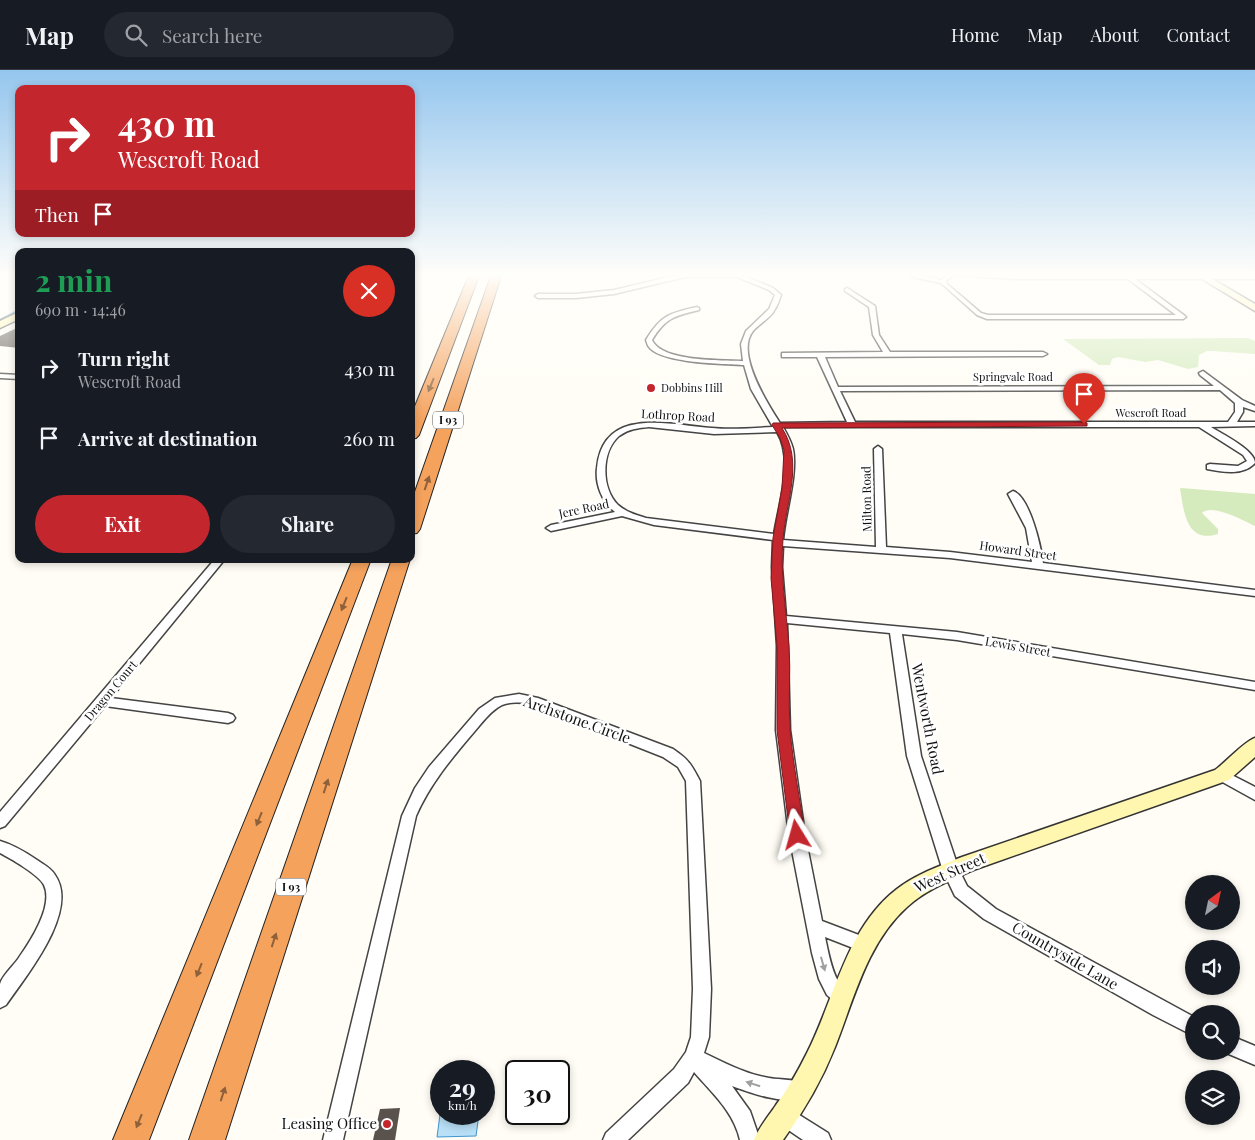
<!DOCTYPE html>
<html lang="en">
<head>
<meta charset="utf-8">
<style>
  :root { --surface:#171b24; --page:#242831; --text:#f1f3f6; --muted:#9ea1a6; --line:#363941; --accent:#c4262e }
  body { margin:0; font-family:"Playfair Display",serif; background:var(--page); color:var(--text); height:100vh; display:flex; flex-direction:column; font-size:19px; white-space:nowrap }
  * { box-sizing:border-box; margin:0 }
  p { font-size:16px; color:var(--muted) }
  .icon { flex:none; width:28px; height:28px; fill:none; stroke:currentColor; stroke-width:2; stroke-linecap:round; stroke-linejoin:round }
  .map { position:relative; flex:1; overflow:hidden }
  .details { position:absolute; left:15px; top:178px; width:400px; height:315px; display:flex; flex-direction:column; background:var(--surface); border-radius:10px; box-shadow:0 2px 8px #0003 }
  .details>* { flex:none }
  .top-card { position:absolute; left:15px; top:15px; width:400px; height:152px; border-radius:10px; box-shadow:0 2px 8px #0003; background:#c4262e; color:#fff; overflow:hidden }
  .needle { width:32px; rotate:33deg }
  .tools { position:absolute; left:1185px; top:805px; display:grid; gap:10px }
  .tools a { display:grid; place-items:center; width:55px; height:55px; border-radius:50%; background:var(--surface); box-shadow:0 2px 8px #0003; font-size:25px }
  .speed { position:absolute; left:430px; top:990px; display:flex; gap:10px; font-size:25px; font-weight:700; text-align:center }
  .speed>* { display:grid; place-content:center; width:65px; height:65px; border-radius:50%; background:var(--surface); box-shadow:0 2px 8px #0003; line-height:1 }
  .speed small { font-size:12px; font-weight:400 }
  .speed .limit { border:2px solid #111; border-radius:8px; background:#fff; color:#111 }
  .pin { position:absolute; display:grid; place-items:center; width:42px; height:42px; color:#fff; margin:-51px -21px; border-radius:50% 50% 50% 0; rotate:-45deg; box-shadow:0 0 5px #0007 }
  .pin .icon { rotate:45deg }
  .me { position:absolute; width:55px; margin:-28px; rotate:352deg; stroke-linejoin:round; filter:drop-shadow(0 0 4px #0008) }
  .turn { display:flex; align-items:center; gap:18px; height:105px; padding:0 20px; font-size:22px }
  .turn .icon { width:65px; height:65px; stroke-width:2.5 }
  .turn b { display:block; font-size:35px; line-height:42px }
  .then { display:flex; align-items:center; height:48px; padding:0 20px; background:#0003; gap:10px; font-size:19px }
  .round { display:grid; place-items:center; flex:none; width:52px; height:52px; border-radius:26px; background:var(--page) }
  .summary { display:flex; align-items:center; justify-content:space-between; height:85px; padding:0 20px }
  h1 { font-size:30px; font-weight:700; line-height:38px; color:#1e9e55 }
  .primary-button { display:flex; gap:10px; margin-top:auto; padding:10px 20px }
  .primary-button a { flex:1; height:58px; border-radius:30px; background:var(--accent); color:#fff; font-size:20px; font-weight:700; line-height:58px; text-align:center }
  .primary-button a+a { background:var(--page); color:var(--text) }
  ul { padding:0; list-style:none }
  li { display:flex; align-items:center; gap:15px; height:70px; padding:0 20px }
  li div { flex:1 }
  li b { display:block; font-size:19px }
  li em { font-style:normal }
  header { display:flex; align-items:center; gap:30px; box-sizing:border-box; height:70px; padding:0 25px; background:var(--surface); border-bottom:1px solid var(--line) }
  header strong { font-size:24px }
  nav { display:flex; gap:28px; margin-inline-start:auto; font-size:18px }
  .search { width:350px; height:45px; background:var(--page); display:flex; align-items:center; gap:12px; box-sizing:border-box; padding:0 18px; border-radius:28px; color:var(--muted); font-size:19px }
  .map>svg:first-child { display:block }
  .green { fill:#d5ebbd }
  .water { fill:#b9e0f7; stroke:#3f96cf }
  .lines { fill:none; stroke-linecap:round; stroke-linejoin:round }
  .stream { stroke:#3f96cf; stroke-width:2 }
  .building { fill:#5a524d }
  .street-casing { stroke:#444; stroke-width:3 }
  .secondary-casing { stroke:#333; stroke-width:3 }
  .highway-casing { stroke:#222; stroke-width:2 }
  .street { fill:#fff; fill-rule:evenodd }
  .secondary { fill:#fff6b0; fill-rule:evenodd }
  .highway { fill:#f5a25d; fill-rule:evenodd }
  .oneway { fill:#8e613b }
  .oneway2 { fill:#a0a0a0 }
  .route { fill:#c4262e; stroke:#7f191e }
  .poi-dot { fill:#c4262e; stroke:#fff; stroke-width:2 }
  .labels { text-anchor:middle; stroke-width:5; stroke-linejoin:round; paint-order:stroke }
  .far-street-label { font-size:11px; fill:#111; stroke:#fff }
  .far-poi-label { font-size:11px; fill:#111; stroke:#fff; text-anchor:start }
  .shield { fill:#fff; stroke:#585858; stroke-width:1 }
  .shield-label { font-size:11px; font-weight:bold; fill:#111 }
  .street-label { font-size:12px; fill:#111; stroke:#fff }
  .near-street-label { font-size:15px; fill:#111; stroke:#fff }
  .near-poi-label { font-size:15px; fill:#111; stroke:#fff; text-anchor:end }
</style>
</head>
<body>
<header>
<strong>Map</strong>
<div class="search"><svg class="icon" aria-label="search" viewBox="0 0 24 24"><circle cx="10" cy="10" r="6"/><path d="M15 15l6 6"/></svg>Search here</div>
<nav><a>Home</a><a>Map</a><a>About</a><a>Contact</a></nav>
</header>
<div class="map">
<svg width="1255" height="1070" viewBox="0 0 1255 1070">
  <rect width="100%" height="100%" fill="#fffdf5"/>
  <!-- green -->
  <g class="green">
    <polygon points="1248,268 1255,271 1255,284 1213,281 1207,281 1199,285 1198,297 1188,299 1158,290 1145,292 1118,287 1112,289 1110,295 1099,295 1063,269"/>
    <path d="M1181,418L1255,424V456C1244,451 1212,433 1202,443L1218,459V464C1186,474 1184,441 1180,419Z"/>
  </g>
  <!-- water -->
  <polygon class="water" points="441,1037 441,1044 479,1044 476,1066 437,1067"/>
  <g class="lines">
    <!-- stream -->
    <polyline class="stream" points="0,250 19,240"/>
  </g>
  <!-- building -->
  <g class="building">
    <polygon points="19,257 19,278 0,276 0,266"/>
    <polygon points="400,1038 395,1070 373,1070 380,1039"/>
  </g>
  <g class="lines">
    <defs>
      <g id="street">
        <path d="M685,203H737L773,218L781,225C779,230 778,235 775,239C771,248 760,253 753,261C735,283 767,333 780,353L847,352L817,287H782V283L883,282L873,265L869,237L845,221V219L847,218L875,236L879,265L890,282H1043L1047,284L1043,286L825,287L838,317L1214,316L1200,305L1199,303L1203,301L1242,330L1255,336V341L1243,337V342L1237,352H1255V356L1211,357C1222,364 1255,380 1255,393C1243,406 1222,402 1207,399V395L1210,394L1238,396L1247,391L1243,385L1199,357H783C787,364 791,371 793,379C798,405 785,443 783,470L876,477L874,379L878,376L882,379L886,477L950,482L1032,492L1026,458L1008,424L1013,421C1030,427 1041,477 1043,493L1255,520V526L950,488L783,476L782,497L786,546L957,562L1255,612V620L957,570L902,564L921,686L959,800L967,816L996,839L1194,947V966L1153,945L984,849L955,826L943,801L907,686L890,563L787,553L790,660L805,765L822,851L872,870L874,875L872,880L866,883L825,867C828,881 831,899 838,911C842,917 848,920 851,927L848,933L842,936L836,933L827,925L819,909L812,883L789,765L776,660L777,576L772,497L773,470L654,455L622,446L551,461L546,458L551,455L615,442C602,432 595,414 597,398C603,335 670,355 712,358C732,360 753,358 773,357L751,319L744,295C724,294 660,293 649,277C647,275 647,272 646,270C661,245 670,243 697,237L699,238V240C675,246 666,247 652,270C662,292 722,290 743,291L741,274L746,261L769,239L775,225L769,220L737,207H685L614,224L576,228H538L535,226L538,224H576L614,220ZM1220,320L1235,333V342L1228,352H855L840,321ZM649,357L714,364L777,362C794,390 779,433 774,464L646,448C636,445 626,442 618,435C601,418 601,382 619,366C628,359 639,358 649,357Z"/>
        <path d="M910,203L941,210L947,205L942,203L1017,205H1255V209H1135L1185,246L1186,247L1183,249H987L977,245L941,213L912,207ZM953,205L1017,209H1128L1176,245H988L981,243L947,214L946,211Z"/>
        <polygon points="0,304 19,305 19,309 0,308"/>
        <polygon points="215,489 225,489 111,628 228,643 233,645 235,648 233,651 228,653 105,636 5,756 0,758 0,742"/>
        <path d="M519,624L538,628L673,679C689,690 691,694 700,711L711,919L709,967L704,983C725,993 745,1004 769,1008C781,1010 795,1009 807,1014L810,1021L807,1028C787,1036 751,1023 732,1016L750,1041L760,1070H740C734,1042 712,1023 694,1002L688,1013L628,1070H603L606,1063L674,999L686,982L691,967L693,919L686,711L678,697L663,687L529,634C520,632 510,632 502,635C490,641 482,653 474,662C451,689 430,714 416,746L343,1070H323L402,746L415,718L429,697L479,639L495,628Z"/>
        <polygon points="1222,700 1255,717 1255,730 1217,709 1215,705 1217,701"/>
        <path d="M0,771C14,775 25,782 37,790C44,795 51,798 55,805C80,841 26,906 6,935L0,938C0,931 0,921 0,914C2,906 13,896 18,889C30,872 54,836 44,815C39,805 10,788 0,783Z"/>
        <polygon points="1231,966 1255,976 1255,995 1224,982 1231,981"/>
        <polygon points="785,1036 828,1063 831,1070 803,1070 778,1053 775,1046 778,1039"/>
      </g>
      <g id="secondary">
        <polygon points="1192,203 1202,203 1255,234 1255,241"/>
        <polygon points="19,242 19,249 0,258 0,251"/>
        <path d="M1255,668V687L1229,710L976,799C952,810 926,819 907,837C867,873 854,929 835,977C822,1010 804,1041 783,1070H754C759,1057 768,1047 776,1035C788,1019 798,1001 807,983C835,928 846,858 897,819C916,804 940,796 962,787L1215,700C1226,692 1245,671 1255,668Z"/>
      </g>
      <g id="highway">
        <polygon points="470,203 480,203 419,365 416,368 411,369 411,346"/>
        <polygon points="492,203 502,203 420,459 417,463 411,464 411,433"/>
        <polygon points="353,489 371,489 149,1070 113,1070"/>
        <polygon points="392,489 410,489 225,1070 189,1070"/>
      </g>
    </defs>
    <!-- street casing -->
    <use href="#street" class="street-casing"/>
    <!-- secondary casing -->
    <use href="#secondary" class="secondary-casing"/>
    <!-- highway casing -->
    <use href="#highway" class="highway-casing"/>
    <!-- street -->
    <use href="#street" class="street"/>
    <!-- secondary -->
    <use href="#secondary" class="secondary"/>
    <!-- highway -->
    <use href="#highway" class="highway"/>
  </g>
  <!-- one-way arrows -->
  <defs><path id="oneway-solid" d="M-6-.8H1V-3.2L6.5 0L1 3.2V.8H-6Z" transform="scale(1.25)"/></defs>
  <g class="oneway">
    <use href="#oneway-solid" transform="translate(431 315) rotate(112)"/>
    <use href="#oneway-solid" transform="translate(427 413) rotate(-71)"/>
    <use href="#oneway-solid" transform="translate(344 534) rotate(112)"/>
    <use href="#oneway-solid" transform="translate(326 716) rotate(-72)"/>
    <use href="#oneway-solid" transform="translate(259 749) rotate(112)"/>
    <use href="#oneway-solid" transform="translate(274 870) rotate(-72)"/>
    <use href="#oneway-solid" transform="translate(199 900) rotate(112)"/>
    <use href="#oneway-solid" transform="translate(223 1024) rotate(-72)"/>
    <use href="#oneway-solid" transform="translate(139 1051) rotate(112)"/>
  </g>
  <g class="oneway2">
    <use href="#oneway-solid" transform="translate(823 894) rotate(74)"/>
    <use href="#oneway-solid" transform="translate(753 1014) rotate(-162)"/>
  </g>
  <!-- sky -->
  <linearGradient id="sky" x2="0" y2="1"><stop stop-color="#95c6ee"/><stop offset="0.58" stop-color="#fffefa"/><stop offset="1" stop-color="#fffefa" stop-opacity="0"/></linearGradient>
  <rect width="1255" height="353" fill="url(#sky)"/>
  <!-- route -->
  <path class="route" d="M1084,352L1087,353V356L782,358C804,392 786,431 783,469C780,504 786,539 789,575C791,603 788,631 790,659C793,694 800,730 805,765L803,769L797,771L792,769L790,765L777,660V576L771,508L773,468L782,418L784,380L780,368L772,355L773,353Z"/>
  <!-- markers -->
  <g class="poi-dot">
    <circle cx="651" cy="318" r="5"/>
    <circle cx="387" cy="1054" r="5"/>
  </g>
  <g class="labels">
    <!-- far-street labels -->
    <g class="far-street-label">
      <text x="1013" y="311">Springvale Road</text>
      <text x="1151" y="347">Wescroft Road</text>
    </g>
    <!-- far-poi labels -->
    <g class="far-poi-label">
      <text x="661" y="322">Dobbins Hill</text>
    </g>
    <!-- shield labels -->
    <g class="shield">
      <rect x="433" y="341.5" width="30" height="17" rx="4"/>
      <rect x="276" y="808.5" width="30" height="17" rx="4"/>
    </g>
    <g class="shield-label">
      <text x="448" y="354">I 93</text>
      <text x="291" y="821">I 93</text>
    </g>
    <!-- street labels -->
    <g class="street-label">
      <text transform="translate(678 346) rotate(3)" y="4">Lothrop Road</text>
      <text transform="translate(867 429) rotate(-91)" y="4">Milton Road</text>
      <text transform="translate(584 439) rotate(-12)" y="4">Jere Road</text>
      <text transform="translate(1018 481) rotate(8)" y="4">Howard Street</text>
      <text transform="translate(1018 577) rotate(10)" y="4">Lewis Street</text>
      <text transform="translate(111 621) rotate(-50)" y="4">Dragon Court</text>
    </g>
    <!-- near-street labels -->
    <g class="near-street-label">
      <text transform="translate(927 649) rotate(79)" y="5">Wentworth Road</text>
      <text transform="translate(577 650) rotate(20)" y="5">Archstone Circle</text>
      <text transform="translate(950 803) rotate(-24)" y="5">West Street</text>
      <text transform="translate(1065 886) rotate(30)" y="5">Countryside Lane</text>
    </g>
    <!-- near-poi labels -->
    <g class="near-poi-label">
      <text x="377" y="1059">Leasing Office</text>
    </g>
  </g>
</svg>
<div class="tools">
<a><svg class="needle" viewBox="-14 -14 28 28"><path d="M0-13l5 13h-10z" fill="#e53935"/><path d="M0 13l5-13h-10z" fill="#9ea1a6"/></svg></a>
<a><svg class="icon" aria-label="sound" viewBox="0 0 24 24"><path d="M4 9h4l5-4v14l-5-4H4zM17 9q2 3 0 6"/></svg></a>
<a><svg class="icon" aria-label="search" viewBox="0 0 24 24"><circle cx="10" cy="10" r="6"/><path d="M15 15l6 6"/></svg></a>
<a><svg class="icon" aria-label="layers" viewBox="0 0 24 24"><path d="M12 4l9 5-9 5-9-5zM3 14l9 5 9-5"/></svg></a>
</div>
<div class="speed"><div>29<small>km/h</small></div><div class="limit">30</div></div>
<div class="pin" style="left:1084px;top:354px;background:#d93025"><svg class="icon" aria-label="arrive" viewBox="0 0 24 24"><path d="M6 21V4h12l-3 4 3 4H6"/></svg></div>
<svg class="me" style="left:797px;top:765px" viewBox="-20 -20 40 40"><path d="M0-17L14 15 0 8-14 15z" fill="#c4262e" stroke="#fff" stroke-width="4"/></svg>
<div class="top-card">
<div class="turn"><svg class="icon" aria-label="right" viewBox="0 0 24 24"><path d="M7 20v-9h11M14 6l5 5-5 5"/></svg><div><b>430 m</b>Wescroft Road</div></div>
<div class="then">Then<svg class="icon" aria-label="arrive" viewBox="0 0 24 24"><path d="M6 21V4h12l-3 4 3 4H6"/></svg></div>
</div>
<section class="details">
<div class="summary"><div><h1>2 min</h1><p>690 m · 14:46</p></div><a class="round" style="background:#d93025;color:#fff"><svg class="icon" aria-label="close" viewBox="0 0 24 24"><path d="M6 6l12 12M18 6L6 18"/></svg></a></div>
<ul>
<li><svg class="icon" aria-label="right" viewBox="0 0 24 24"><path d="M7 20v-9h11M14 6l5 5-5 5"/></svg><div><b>Turn right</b><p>Wescroft Road</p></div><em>430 m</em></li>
<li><svg class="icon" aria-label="arrive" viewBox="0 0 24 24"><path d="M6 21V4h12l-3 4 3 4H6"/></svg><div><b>Arrive at destination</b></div><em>260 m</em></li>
</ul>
<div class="primary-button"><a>Exit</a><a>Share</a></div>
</section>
</div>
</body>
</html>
